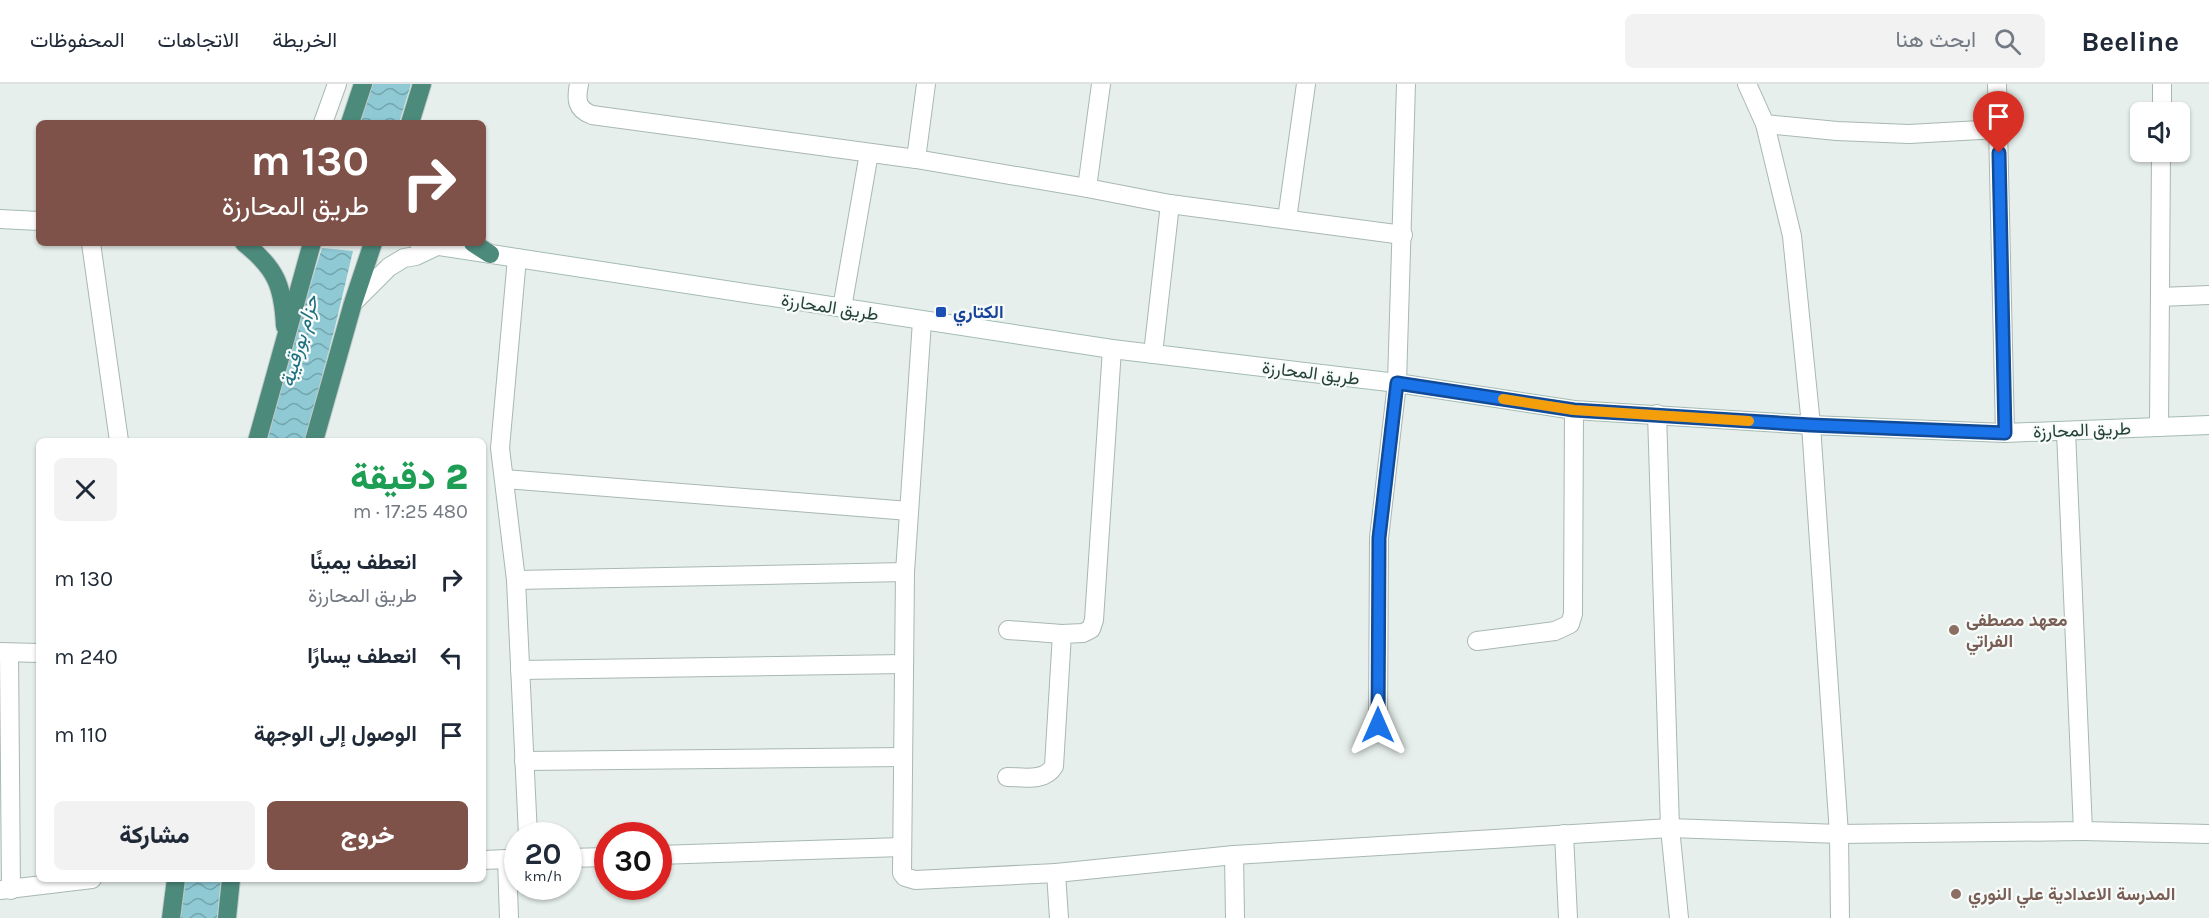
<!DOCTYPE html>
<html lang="ar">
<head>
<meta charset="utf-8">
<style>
  :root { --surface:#fff; --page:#f2f2f3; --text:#1f2937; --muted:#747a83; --line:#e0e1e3; --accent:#7f5249 }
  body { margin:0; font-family:Karla,Vazirmatn,sans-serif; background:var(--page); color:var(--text); direction:rtl; height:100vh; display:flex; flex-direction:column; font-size:22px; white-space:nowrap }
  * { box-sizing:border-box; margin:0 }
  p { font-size:20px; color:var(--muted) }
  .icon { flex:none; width:33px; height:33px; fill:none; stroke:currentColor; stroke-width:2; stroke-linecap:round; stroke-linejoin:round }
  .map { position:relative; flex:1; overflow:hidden; direction:ltr }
  .side { position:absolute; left:36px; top:354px; width:450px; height:444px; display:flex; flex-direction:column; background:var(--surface); border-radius:9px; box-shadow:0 2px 4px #0004; direction:rtl }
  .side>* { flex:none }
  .guide { position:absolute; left:36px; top:36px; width:450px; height:126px; border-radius:9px; box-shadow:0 2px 4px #0004; direction:rtl; background:#7f5249; color:#fff; overflow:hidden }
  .tools { position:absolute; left:2130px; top:18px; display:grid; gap:12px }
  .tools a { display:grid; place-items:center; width:60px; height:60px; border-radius:9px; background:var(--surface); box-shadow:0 2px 4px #0004; font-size:30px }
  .speed { position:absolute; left:504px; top:738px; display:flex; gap:12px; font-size:30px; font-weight:700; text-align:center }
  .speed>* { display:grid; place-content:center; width:78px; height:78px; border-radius:50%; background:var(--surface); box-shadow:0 2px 4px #0004; line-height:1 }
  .speed small { font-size:15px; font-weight:400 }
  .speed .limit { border:9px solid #d22; background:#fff; color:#111 }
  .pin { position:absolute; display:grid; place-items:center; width:51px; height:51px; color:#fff; margin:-62px -26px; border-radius:50% 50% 50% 0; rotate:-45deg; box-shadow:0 0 6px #0007 }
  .pin .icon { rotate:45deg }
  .me { position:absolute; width:66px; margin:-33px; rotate:0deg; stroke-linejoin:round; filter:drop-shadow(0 0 4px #0008) }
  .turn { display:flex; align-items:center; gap:21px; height:126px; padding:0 18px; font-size:27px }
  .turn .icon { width:78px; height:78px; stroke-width:2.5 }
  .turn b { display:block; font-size:42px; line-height:51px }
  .round { display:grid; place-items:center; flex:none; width:63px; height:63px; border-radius:9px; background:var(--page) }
  .summary { display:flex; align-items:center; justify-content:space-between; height:102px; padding:0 18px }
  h1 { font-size:36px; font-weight:800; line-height:45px; color:#1e9e55 }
  .button { display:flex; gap:12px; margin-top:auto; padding:12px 18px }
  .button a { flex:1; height:69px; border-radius:9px; background:var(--accent); color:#fff; font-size:24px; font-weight:800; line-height:69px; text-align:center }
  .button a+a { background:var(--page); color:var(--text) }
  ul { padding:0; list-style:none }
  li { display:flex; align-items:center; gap:18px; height:78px; padding:0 18px }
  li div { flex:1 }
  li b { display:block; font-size:22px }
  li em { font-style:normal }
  header { display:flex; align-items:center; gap:36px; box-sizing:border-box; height:84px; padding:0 30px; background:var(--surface); border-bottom:2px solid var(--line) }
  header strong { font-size:28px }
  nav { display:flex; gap:33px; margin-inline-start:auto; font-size:21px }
  .search { width:420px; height:54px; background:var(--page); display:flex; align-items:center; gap:15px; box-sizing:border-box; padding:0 21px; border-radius:9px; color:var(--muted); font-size:22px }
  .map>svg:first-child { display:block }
  .water { fill:url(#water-waves) }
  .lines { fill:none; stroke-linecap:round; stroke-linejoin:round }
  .minor-casing { stroke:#a8b8b2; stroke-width:20 }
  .secondary-casing { stroke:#a4bbb3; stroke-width:20 }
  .trunk-casing { stroke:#c2cac8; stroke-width:20 }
  .minor { stroke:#fff; stroke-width:18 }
  .secondary { stroke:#fff; stroke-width:18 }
  .trunk { stroke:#4c8a7c; stroke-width:18 }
  .route-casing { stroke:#114b97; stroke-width:15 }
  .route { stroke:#1a73e8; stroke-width:10 }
  .slow { stroke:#f59e0b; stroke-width:10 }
  .transit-dot { fill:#1a4fb4; stroke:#f7fbf9; stroke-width:2 }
  .education-dot { fill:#8d6e63; stroke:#f7fbf9; stroke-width:2 }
  .labels { text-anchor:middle; stroke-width:4.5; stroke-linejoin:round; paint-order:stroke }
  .street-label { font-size:18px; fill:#24423a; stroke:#f7fbf9 }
  .transit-label { font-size:18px; font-weight:bold; fill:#164399; stroke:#f7fbf9; text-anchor:start }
  .education-label { font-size:18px; font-weight:bold; fill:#785e54; stroke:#f7fbf9; text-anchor:start }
  .water-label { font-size:20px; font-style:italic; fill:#1c6f80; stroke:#f7fbf9 }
</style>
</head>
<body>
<header>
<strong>Beeline</strong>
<div class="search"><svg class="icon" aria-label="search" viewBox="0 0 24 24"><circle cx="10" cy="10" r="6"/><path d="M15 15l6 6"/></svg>ابحث هنا</div>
<nav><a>الخريطة</a><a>الاتجاهات</a><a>المحفوظات</a></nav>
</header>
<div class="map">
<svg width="2209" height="834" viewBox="0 0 2209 834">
  <defs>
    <pattern id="water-waves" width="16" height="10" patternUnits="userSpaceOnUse" patternTransform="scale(1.5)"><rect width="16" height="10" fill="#8ec9d4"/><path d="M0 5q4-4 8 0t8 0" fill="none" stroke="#74a5ad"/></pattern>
  </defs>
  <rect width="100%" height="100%" fill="#e6efeb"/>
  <!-- water -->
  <g class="water">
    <polygon points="373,0 411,0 399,39 360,39"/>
    <polygon points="322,164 353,167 335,243 305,357 266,357 301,231"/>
    <polygon points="184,795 221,795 217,834 179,834"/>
  </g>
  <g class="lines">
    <defs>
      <g id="minor">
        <path d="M579,0C576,15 576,25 592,31L916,75L926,0"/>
        <polyline points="1747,0 1765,40 1792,152 1811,341 1839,750 1840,834"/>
        <polyline points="1997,0 2005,349"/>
        <polyline points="2162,28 2162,0"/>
        <polyline points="323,39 337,0"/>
        <polyline points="1765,40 1837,47 1909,50 1998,45"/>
        <polyline points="916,75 1087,104 1101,0"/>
        <polyline points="1087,104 1170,120 1403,151"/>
        <polyline points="1287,135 1306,0"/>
        <polyline points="91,159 119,357"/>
        <polyline points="517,174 500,364 516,496 528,752"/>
        <polyline points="2160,213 2209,211"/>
        <polyline points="842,224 869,69"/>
        <polyline points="922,237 905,488 902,789 905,793 915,796 1056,789 1059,834"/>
        <polyline points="1153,270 1170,120"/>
        <polyline points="1657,330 1670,744 1679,834"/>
        <polyline points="2159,343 2161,68"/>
        <polyline points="506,395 909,427"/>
        <polyline points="516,496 905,488"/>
        <polyline points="1008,546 1062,550"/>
        <polyline points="1477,557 1555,547 1570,540 1573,530 1574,326"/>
        <polyline points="0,568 39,569"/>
        <polyline points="9,569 11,806"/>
        <polyline points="520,586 903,580"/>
        <polyline points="1378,641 1379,454 1397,299 1406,0"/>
        <polyline points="524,677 903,673"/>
        <path d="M1007,693C1023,693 1045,698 1054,682L1062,550L1083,549L1091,545L1094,536L1112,265"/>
        <polyline points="2083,747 2209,750"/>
        <polyline points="1564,750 1568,834"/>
        <polyline points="658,771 902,763"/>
        <polyline points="1234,771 1670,744 1839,750 2083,747 2066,347"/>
        <polyline points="568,774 608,773"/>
        <polyline points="483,776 507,775"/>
        <polyline points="1056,789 1234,771 1235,834"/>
        <polyline points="0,806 92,795"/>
        <polyline points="509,834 507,775 518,775"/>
      </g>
      <g id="secondary">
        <polyline points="0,135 39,137"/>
        <polyline points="419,159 1112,265 1397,299 1574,326 1811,341 2005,349 2209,341"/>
        <polyline points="353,219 389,183 404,174 416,172 439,161"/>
      </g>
      <g id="trunk">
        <polyline points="350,39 363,0"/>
        <polyline points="410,39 422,0"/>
        <path d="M244,159C276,184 283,202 285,242"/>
        <polyline points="473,159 490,170"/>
        <polyline points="257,357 312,159"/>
        <polyline points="314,357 353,219 373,159"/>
        <polyline points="171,834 176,795"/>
        <polyline points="227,834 231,795"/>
      </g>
    </defs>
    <!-- minor casing -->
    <use href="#minor" class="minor-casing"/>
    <!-- secondary casing -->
    <use href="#secondary" class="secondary-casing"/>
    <!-- trunk casing -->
    <use href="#trunk" class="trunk-casing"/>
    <!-- minor -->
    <use href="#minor" class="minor"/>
    <!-- secondary -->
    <use href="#secondary" class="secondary"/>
    <!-- trunk -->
    <use href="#trunk" class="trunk"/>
  </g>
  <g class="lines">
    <defs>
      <polyline id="route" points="1378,641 1379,454 1397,299 1574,326 1811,341 2005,349 1999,69"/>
    </defs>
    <!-- route casing -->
    <use href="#route" class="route-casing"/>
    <!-- route -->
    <use href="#route" class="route"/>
    <!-- slow -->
    <polyline class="slow" points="1503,315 1574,326 1749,337"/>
  </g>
  <!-- markers -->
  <rect class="transit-dot" x="935" y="222" width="12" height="12" rx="3"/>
  <g class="education-dot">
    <circle cx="1954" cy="546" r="6"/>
    <circle cx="1956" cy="810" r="6"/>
  </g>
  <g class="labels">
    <!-- street labels -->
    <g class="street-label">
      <text transform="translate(830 223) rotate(9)" y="6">طريق المحارزة</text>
      <text transform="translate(1311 289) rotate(7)" y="6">طريق المحارزة</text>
      <text transform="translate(2082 346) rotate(-2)" y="6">طريق المحارزة</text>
    </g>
    <!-- transit labels -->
    <g class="transit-label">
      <text x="953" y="234">الكتاري</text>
    </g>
    <!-- education labels -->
    <g class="education-label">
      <text x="1966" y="542">معهد مصطفى<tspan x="1966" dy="21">الفراتي</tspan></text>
      <text x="1968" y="816">المدرسة الاعدادية علي النوري</text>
    </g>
    <!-- water labels -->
    <g class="water-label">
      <text transform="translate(299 257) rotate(-74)" y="7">حزام بورقيبة</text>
    </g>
  </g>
</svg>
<div class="tools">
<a><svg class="icon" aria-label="sound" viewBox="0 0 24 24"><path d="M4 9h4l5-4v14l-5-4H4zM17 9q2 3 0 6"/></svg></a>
</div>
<div class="speed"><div>20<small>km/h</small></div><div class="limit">30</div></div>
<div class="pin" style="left:1999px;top:69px;background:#d93025"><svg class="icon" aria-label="arrive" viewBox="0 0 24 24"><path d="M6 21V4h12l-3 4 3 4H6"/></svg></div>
<svg class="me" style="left:1378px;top:641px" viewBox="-20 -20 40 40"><path d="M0-17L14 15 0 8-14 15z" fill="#1a73e8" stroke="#fff" stroke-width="4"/></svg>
<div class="guide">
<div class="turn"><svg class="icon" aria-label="right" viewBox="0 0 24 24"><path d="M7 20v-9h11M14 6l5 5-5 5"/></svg><div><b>130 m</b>طريق المحارزة</div></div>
</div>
<section class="side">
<div class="summary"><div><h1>2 دقيقة</h1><p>480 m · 17:25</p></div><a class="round"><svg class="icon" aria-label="close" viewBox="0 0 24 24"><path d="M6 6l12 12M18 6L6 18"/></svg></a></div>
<ul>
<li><svg class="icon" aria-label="right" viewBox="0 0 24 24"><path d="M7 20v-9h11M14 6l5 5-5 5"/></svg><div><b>انعطف يمينًا</b><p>طريق المحارزة</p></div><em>130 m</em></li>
<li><svg class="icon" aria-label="left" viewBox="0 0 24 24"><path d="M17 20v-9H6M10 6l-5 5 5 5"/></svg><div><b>انعطف يسارًا</b></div><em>240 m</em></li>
<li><svg class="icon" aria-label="arrive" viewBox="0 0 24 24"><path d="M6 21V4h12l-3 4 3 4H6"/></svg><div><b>الوصول إلى الوجهة</b></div><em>110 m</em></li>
</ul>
<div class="button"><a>خروج</a><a>مشاركة</a></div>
</section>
</div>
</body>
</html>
